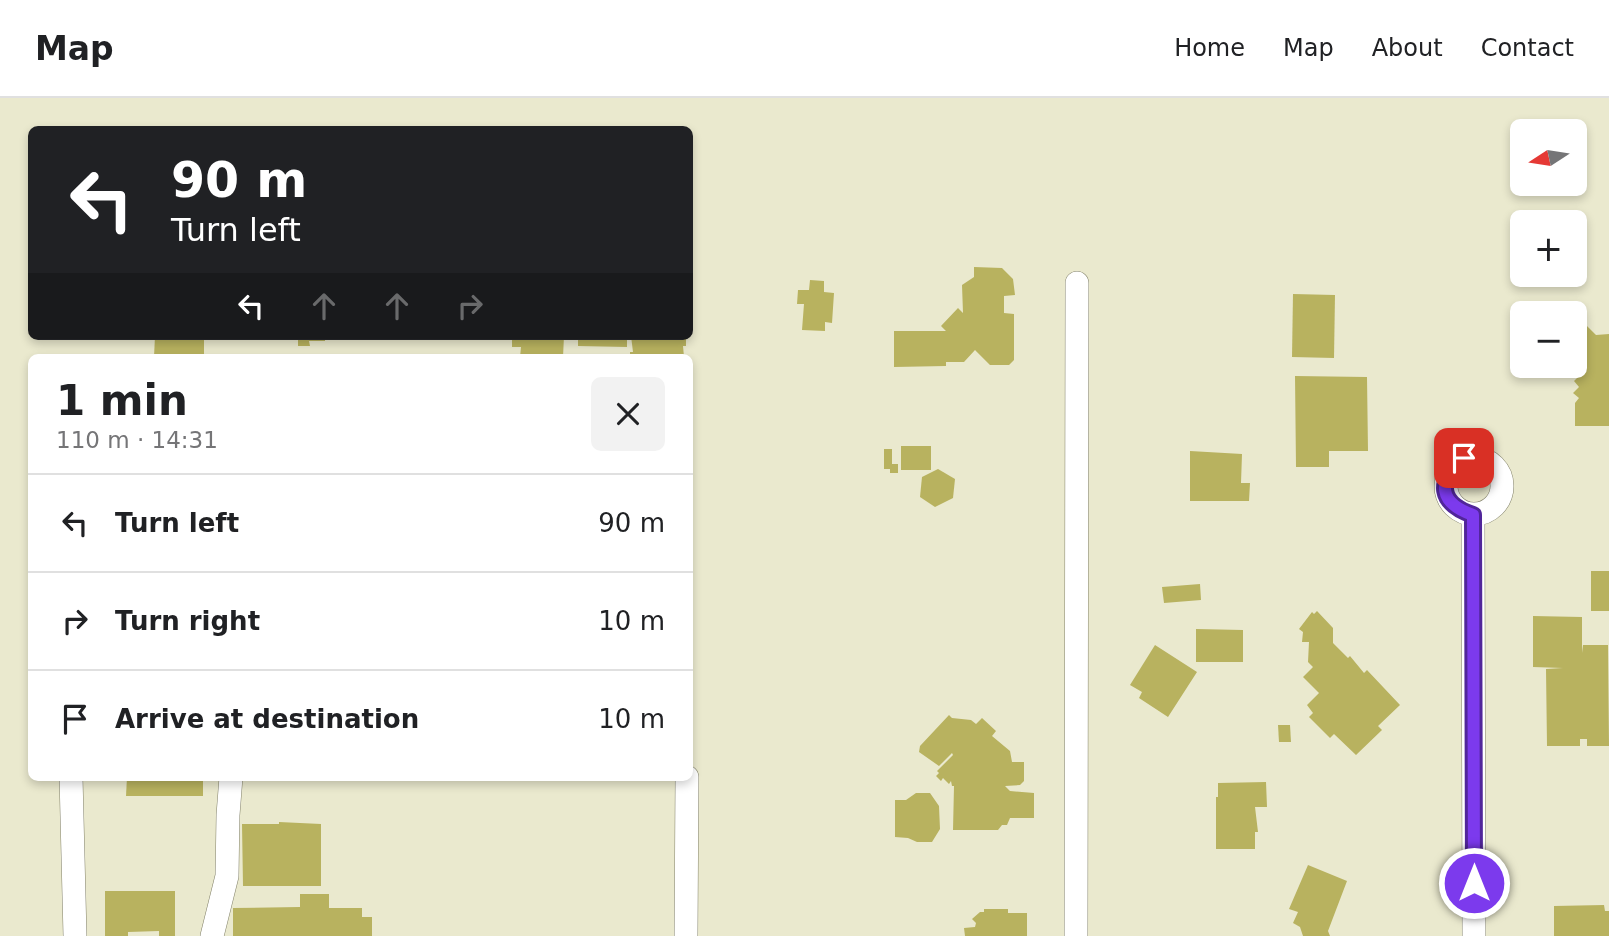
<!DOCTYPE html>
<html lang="en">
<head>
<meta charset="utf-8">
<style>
  :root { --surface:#fff; --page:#f2f2f2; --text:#202124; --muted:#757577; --line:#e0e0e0 }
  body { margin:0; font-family:"DejaVu Sans",sans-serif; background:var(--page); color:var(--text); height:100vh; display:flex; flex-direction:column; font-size:26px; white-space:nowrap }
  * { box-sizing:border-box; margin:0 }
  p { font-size:23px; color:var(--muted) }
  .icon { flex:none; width:38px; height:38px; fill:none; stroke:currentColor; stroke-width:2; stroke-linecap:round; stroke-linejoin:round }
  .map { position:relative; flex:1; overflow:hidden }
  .sheet { position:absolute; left:28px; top:256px; width:665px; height:427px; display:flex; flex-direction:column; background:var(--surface); border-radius:10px; box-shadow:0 4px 10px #0003 }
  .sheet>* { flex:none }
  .top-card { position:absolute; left:28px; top:28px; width:665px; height:214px; border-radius:10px; box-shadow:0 4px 10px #0003; background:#202124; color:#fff; overflow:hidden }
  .needle { width:46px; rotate:258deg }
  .controls { position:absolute; left:1510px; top:21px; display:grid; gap:14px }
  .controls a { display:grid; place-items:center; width:77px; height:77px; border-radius:10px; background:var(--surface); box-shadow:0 4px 10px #0003; font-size:35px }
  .pin { position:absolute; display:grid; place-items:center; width:60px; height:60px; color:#fff; margin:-30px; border-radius:14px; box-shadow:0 4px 10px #0006 }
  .me { position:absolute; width:77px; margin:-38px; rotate:0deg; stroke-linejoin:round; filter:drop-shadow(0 0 5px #0008) }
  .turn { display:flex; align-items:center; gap:24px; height:147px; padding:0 28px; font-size:32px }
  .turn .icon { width:91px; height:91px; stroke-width:2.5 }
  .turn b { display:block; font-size:49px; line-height:60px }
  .lanes { display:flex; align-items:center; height:66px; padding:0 28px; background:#0003; justify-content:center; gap:35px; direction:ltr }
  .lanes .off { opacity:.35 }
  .round { display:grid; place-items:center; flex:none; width:74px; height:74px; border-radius:10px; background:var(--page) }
  .headline { display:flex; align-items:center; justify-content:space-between; height:119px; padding:0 28px }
  h1 { font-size:42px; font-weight:800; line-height:52px }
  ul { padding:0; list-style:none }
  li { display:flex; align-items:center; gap:21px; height:98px; padding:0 28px; border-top:2px solid var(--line) }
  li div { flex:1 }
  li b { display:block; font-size:26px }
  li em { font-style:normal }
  header { display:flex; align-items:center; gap:42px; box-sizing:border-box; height:98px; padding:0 35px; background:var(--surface); border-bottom:2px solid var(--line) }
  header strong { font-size:33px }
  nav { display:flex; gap:38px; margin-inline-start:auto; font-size:24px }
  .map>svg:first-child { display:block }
  .building { fill:#b8b25f }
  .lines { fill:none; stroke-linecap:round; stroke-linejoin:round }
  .minor-casing { stroke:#828169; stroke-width:24 }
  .minor { stroke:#fff; stroke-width:23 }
  .route-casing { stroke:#51269a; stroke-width:18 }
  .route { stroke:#7c3aed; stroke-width:12 }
</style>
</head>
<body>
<header>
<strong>Map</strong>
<nav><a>Home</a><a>Map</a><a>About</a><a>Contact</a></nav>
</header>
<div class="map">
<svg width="1609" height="838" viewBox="0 0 1609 838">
  <rect width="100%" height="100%" fill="#eae9ce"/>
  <!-- building -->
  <g class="building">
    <polygon points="974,169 1002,170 1013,181 1015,197 1004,198 1004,215 1014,216 1014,262 1009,267 990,267 975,252 964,264 946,264 946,268 894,269 894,233 946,233 941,228 958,210 963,215 962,187 974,179"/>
    <polygon points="810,182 824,183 824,194 834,195 832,225 825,224 825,233 802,232 804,206 797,206 798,192 809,192"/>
    <polygon points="1293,196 1335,197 1334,260 1292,259"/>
    <polygon points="1585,226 1596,237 1609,236 1609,328 1575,328 1575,305 1579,300 1573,295 1579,289 1574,283 1580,277 1571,268 1575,268 1575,236"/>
    <polygon points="155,238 204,238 204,259 154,259"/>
    <polygon points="285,238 325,238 325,243 309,243 310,248 298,248 298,242 286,242"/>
    <polygon points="512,238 564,238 563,259 520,259 521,249 512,249"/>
    <polygon points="578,238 627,238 627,249 578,248"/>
    <polygon points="631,238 686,238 686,248 683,248 684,259 630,259 630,254 633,254"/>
    <polygon points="1295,278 1367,279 1368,353 1329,353 1329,369 1296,369"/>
    <rect x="901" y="348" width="30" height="24"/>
    <polygon points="884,351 892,351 892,366 898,366 898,375 890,375 890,371 884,371"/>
    <polygon points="1190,353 1242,356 1241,385 1250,385 1249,403 1190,403"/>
    <polygon points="938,371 955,381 953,400 935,409 920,399 922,379"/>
    <rect x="1591" y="473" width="18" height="40"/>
    <polygon points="1200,486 1201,502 1164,505 1162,489"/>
    <polygon points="1317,513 1333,530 1333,545 1348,560 1350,558 1364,575 1367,572 1400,607 1378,628 1382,632 1356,657 1334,636 1330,640 1309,619 1313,615 1307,607 1319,595 1303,579 1313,569 1308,564 1309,544 1302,544 1303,534 1299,531 1312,514 1314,516"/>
    <polygon points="1533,518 1582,519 1582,555 1583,547 1608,547 1609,648 1587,648 1587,641 1580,641 1580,648 1547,648 1546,571 1563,570 1533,569"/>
    <polygon points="1196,531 1243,532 1243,564 1196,564"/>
    <polygon points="1155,547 1197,574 1168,619 1139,600 1142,594 1130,587"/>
    <polygon points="949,617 952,620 971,622 976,626 982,620 996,633 992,638 1010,653 1012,664 1024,664 1024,683 1020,687 1005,688 1010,693 1034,695 1034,720 1010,720 1007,727 1002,727 998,732 953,732 954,688 952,688 951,683 949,686 943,680 941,683 936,678 939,675 937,673 953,657 952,655 939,668 919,654 920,648"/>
    <polygon points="1278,627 1290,627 1291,644 1279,644"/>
    <polygon points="127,679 203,679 203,698 126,698"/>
    <polygon points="1266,684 1267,709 1255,709 1258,734 1255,734 1255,751 1216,751 1216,699 1218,699 1218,685"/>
    <polygon points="916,695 930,695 939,708 940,731 932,744 917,744 908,740 895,739 895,702 906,702"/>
    <polygon points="279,724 321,726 321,788 243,788 242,726 279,726"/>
    <polygon points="1308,767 1347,783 1328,833 1330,838 1303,838 1300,829 1293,825 1298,814 1289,811"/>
    <polygon points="105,793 175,793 175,838 159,838 159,833 128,834 128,838 105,838"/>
    <polygon points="300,796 329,796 329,810 362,810 362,819 372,819 372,838 233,838 233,810 300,809"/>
    <polygon points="1604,807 1605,813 1609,813 1609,838 1554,838 1554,808"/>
    <polygon points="984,811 1008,811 1008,815 1027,815 1027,838 965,838 964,830 975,829 976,825 972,821 980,814 984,814"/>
  </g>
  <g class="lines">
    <defs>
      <g id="minor">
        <circle cx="1474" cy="388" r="28"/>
        <polyline points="1473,417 1474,838"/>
        <polyline points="71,679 75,838"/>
        <polyline points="212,838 227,778 228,717 231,679"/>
        <polyline points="686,838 687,679"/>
        <polyline points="1076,838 1077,185"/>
      </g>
    </defs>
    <!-- minor casing -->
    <use href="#minor" class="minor-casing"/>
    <!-- minor -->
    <use href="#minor" class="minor"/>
  </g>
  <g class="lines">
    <defs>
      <path id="route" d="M1464,360C1436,384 1439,405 1473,417L1474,785"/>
    </defs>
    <!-- route casing -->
    <use href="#route" class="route-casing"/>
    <!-- route -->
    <use href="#route" class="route"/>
  </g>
</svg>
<div class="controls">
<a><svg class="needle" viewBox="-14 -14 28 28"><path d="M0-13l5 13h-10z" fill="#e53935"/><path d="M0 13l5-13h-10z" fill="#757577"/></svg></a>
<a>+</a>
<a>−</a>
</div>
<div class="pin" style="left:1464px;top:360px;background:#d93025"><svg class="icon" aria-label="arrive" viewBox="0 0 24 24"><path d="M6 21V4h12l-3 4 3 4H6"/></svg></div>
<svg class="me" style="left:1474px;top:785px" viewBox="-20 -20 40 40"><circle r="17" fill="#7c3aed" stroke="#fff" stroke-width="3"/><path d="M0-11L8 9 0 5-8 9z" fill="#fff"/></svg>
<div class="top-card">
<div class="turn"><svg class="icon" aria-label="left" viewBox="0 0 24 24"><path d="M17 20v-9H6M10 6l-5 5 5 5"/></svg><div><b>90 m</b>Turn left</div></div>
<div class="lanes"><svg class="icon" aria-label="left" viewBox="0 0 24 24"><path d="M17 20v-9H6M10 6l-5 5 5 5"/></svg><svg class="icon off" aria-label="ahead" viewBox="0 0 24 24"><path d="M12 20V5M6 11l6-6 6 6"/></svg><svg class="icon off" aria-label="ahead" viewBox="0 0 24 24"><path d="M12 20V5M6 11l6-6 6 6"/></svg><svg class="icon off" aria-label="right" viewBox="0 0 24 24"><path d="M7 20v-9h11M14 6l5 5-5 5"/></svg></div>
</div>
<section class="sheet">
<div class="headline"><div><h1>1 min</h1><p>110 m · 14:31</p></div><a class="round"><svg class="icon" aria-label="close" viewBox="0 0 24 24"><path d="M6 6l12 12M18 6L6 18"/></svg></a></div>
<ul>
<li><svg class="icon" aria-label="left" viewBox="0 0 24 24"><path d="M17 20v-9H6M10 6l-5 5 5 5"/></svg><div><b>Turn left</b></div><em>90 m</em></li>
<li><svg class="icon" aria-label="right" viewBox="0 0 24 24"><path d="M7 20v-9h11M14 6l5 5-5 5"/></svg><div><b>Turn right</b></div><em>10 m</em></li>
<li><svg class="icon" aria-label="arrive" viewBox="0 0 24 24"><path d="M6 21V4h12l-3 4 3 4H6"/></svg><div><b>Arrive at destination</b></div><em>10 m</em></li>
</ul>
</section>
</div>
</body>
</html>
